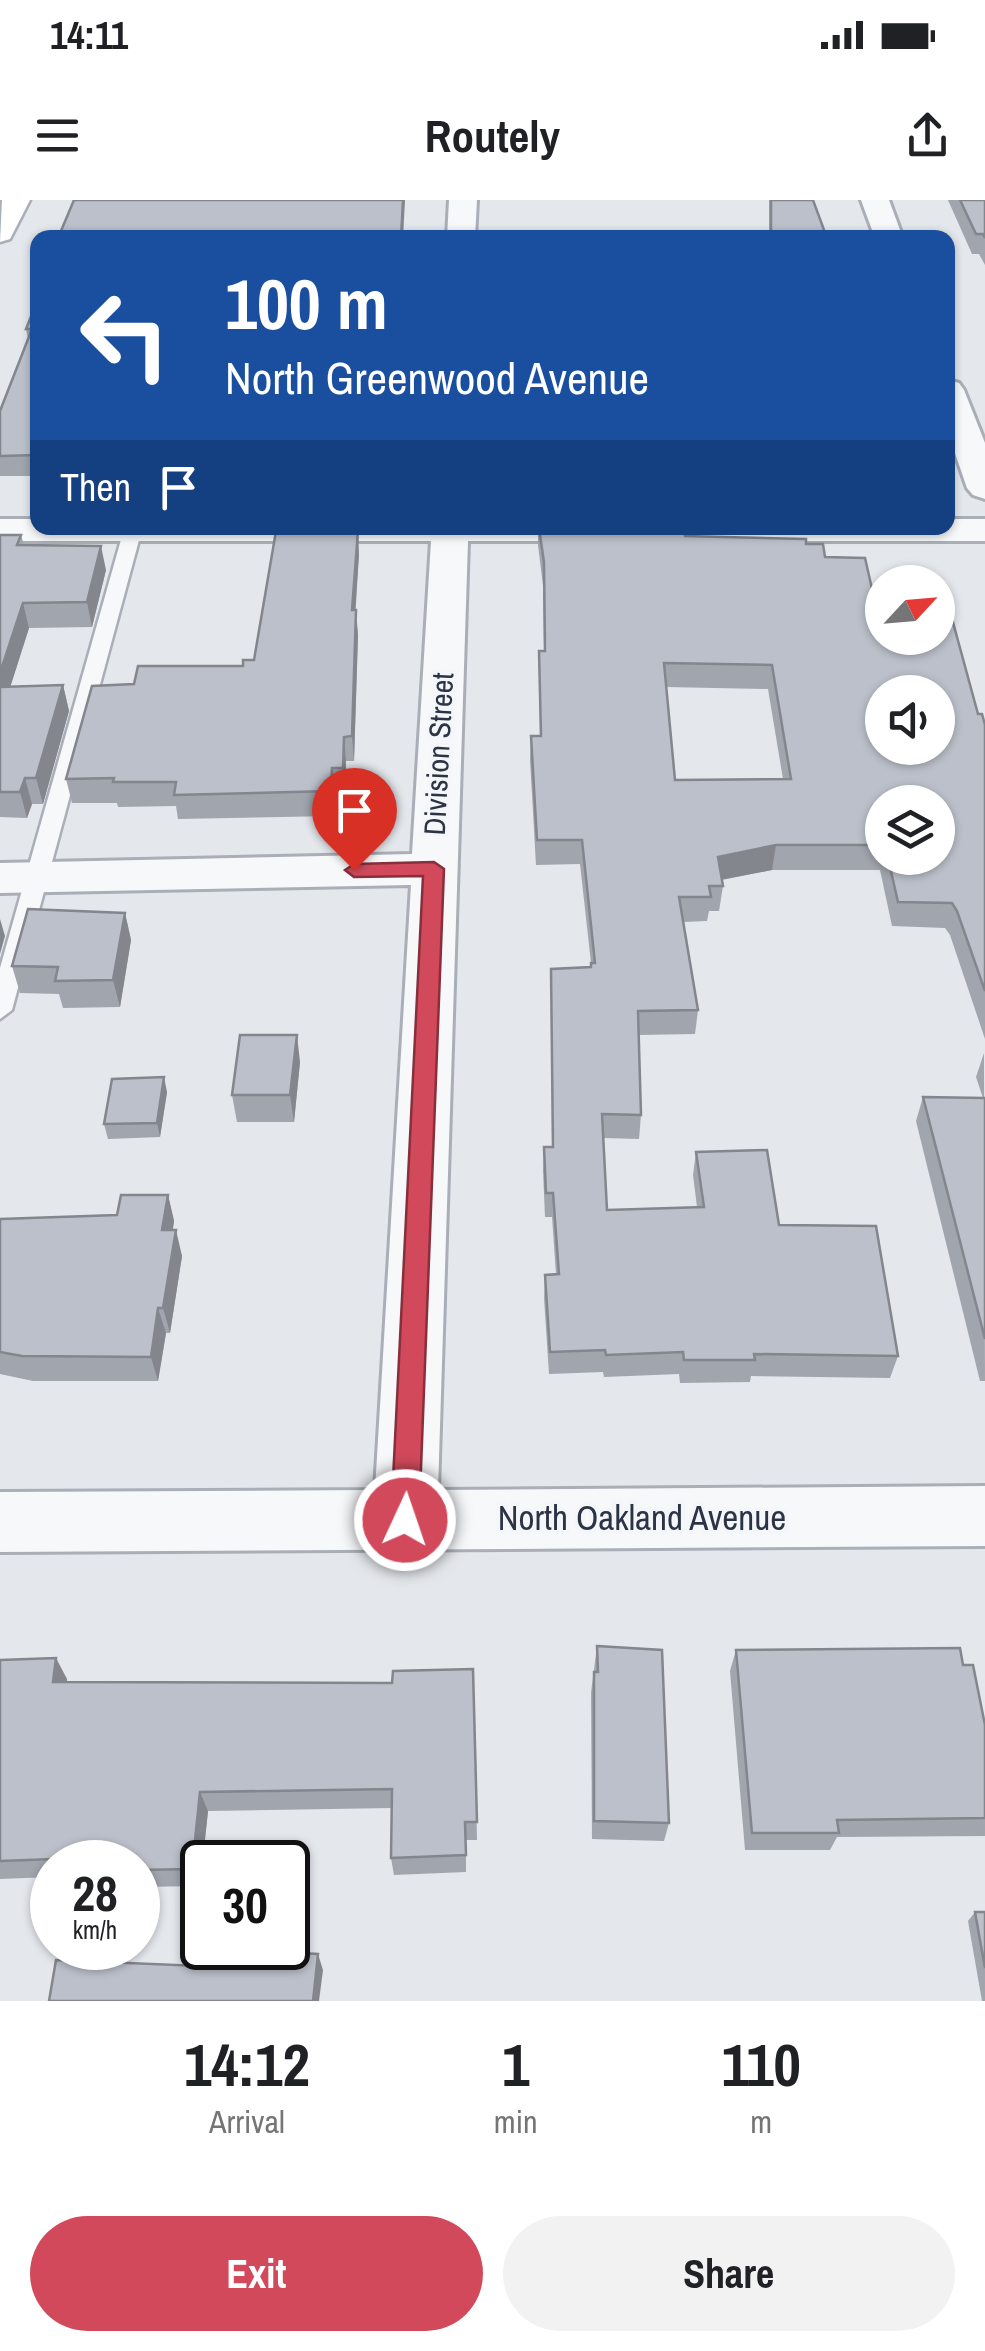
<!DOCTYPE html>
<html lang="en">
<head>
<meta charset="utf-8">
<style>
  :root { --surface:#fff; --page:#f2f2f2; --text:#202124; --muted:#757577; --accent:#d1495b }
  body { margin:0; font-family:"Archivo Narrow",sans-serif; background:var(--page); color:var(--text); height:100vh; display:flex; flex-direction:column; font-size:38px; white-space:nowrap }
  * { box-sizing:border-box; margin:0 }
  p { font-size:32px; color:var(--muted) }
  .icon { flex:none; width:55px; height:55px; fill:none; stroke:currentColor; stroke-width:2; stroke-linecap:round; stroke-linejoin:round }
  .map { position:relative; height:1801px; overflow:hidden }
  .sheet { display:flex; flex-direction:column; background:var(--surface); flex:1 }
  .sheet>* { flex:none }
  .banner { position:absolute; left:30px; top:30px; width:925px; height:305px; border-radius:20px; box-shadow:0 2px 8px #0004; background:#1a4fa0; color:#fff; overflow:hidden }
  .needle { width:65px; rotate:64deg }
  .fabs { position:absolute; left:865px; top:365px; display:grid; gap:20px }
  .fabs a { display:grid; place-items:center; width:90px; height:90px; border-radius:50%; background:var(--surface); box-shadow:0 2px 8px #0004; font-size:50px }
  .speed { position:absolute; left:30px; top:1640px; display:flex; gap:20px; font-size:50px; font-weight:700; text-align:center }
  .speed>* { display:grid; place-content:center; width:130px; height:130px; border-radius:50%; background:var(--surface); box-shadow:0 2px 8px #0004; line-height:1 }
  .speed small { font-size:25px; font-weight:400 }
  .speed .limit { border:5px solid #111; border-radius:15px; background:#fff; color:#111 }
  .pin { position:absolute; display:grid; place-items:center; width:85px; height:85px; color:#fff; margin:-102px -42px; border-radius:50% 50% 50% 0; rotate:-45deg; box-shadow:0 0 10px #0007 }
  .pin .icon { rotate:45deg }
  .me { position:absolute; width:110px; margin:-55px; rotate:3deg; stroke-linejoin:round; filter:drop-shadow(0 0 8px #0008) }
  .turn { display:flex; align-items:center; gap:35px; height:210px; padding:0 30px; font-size:45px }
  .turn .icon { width:130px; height:130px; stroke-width:2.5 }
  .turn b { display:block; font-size:70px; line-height:85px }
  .then { display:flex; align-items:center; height:95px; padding:0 30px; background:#0003; gap:20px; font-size:38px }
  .eta { display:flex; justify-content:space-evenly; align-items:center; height:170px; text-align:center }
  .eta b { font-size:60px; font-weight:700; line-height:70px }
  .button { display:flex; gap:20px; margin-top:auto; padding:20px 30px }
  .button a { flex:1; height:115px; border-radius:60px; background:var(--accent); color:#fff; font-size:40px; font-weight:700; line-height:115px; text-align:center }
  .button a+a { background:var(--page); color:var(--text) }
  .status { display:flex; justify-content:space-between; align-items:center; height:70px; padding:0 50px; background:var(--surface); direction:ltr }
  .status svg { height:28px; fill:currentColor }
  header { display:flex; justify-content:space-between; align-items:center; height:130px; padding:0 30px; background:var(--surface); font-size:45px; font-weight:700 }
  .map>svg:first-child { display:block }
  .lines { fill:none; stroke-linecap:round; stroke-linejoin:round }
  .lane-casing { stroke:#a9aeb7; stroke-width:5 }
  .street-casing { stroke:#a9aeb7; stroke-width:6 }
  .secondary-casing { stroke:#a9aeb7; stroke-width:5 }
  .lane { fill:#f7f8fa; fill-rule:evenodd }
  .street { fill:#f7f8fa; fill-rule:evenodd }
  .secondary { fill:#fff; fill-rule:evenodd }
  .wall { fill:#a1a5ae; fill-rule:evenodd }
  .shaded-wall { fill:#83868d }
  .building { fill:#bbc0ca; stroke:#83868d; stroke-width:2.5; fill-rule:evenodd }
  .route { fill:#d1495b; stroke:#882f3b; stroke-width:2.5 }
  .labels { text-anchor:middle; stroke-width:8; stroke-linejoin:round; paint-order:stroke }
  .street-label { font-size:30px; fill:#2b3445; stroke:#f4f6f9 }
  .near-street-label { font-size:35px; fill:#2b3445; stroke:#f4f6f9 }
</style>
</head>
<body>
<div class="status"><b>14:11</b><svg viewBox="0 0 49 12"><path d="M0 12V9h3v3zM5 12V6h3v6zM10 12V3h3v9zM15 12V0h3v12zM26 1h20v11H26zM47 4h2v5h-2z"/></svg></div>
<header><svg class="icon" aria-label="menu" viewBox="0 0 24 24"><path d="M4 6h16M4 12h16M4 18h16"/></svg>Routely<svg class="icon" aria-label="share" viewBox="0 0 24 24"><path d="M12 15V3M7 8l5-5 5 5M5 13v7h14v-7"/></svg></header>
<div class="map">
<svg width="985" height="1801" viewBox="0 0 985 1801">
  <rect width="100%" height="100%" fill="#e4e7ec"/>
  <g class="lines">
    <defs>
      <polygon id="lane" points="124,329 142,329 12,810 0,819 0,768"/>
      <g id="street">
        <polygon points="449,0 477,0 475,38 447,38"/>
        <polygon points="861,0 889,0 903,38 875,38"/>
        <polygon points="948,180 959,183 964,190 985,243 985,299 973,295 967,288 948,233"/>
        <polygon points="0,319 38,319 38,328 948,328 948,319 985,319 985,341 468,341 438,1290 985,1286 985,1346 0,1352 0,1292 375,1290 411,685 0,693 0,663 412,654 431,341 0,341"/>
      </g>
      <polygon id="secondary" points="2,0 30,0 10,39 0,42"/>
    </defs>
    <!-- lane casing -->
    <use href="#lane" class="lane-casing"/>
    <!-- street casing -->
    <use href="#street" class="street-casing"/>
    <!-- secondary casing -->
    <use href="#secondary" class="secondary-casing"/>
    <!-- lane -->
    <use href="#lane" class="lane"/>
    <!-- street -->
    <use href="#street" class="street"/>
    <!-- secondary -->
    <use href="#secondary" class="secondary"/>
  </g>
  <!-- wall -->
  <g class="wall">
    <polygon points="769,0 813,0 827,38 769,38"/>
    <polygon points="948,0 985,0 985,65 979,54 972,54"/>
    <polygon points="38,99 38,276 0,276 0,211 28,139 26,129"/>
    <path d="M538,328H683L685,336L806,344L873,393L978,514L985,525V839L950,735L945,728L892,726L880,670H772L722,680L723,686L719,711H709L707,721L683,722L698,810L695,834L638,835L641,915L639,939L603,938L607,1010L697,1007L693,975L696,952L779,1025L898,1156L890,1178L751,1176L750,1182L680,1183L679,1174L604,1177L603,1172L549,1174L544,1098L545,1075L556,1074L552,1017H545L543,971L544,947H552L551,769L590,767L591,763L580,664L536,665L530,560L531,536H540L539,451H544L543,386L538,345ZM666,487L768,489L783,579L675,580ZM882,602L938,658H882Z"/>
    <polygon points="0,335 21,335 24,345 106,370 92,427 29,428 10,487 63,485 69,511 43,604 32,604 27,618 0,617"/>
    <polygon points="359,354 355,410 358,435 354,561 346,561 345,593 334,593 334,616 178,619 176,606 118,607 117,603 72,603 66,579 134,484 243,466 254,460"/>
    <polygon points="125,713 131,740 120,807 63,808 59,794 20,793 12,766"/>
    <polygon points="984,853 985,1181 980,1181 916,921 923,897 983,898 976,877"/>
    <polygon points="300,862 294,922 237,922 232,895"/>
    <polygon points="167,892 160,937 108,939 104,924"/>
    <polygon points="168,995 174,1021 173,1030 182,1056 170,1133 166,1133 158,1181 33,1181 0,1174 0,1019 117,1015"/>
    <polygon points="597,1446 669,1623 664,1641 592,1639 591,1493"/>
    <polygon points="736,1450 985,1525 985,1636 837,1637 830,1650 745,1650 730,1471"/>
    <polygon points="0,1460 67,1479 67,1482 392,1483 473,1469 477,1640 466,1640 466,1672 394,1675 391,1658 391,1608 208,1611 200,1686 138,1687 138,1662 52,1662 52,1677 0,1679"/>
    <polygon points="975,1712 985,1712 985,1801 982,1801 968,1721"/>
  </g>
  <!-- shaded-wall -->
  <g class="shaded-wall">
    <polygon points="403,0 405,0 403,38 401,38"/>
    <polygon points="358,330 359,354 354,435 352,410"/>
    <polygon points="101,346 106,370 92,427 87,402"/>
    <polygon points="23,403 29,428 2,513 0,505 0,473"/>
    <polygon points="356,410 358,435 354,561 352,536"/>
    <polygon points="63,485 69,511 43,604 36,578"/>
    <polygon points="344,537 346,561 345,593 343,568"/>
    <polygon points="332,568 334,593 334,616 331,591"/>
    <polygon points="25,578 32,604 27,618 20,592"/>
    <polygon points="776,645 772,670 714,681 718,657"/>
    <polygon points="125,713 131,740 120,807 113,780"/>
    <polygon points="0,719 5,736 0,754"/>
    <polygon points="297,835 300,862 294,922 290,895"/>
    <polygon points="164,877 167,892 160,937 157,923"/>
    <polygon points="168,995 174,1021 168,1056 162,1030"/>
    <polygon points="176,1030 182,1056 170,1133 163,1108"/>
    <polygon points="158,1108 166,1133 158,1181 151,1157"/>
    <polygon points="56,1458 67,1479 64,1502 53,1482"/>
    <polygon points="200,1592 208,1611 200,1686 192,1669"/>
    <polygon points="318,1754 323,1770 319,1801 313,1801"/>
  </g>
  <!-- building -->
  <g class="building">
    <polygon points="74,0 403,0 401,38 58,38"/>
    <polygon points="771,0 813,0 827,38 771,38"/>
    <polygon points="960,0 985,0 985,38 983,34 976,34"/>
    <polygon points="38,99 38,255 0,256 0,211 32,129 26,129"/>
    <path d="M539,328H683L685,336L806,339V344H823L825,357L865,358L873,393H882V438H938V403L948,404L978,514H982L985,525V791L957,711L952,703L898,702L888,658H938V602H882V645H776L718,657L723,686H709L711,697H679L698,810L638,811L641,915L602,914L607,1010L704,1007L696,952L767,950L779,1025L876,1026L898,1156L754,1154L755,1160H684L683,1152L606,1155L605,1150L550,1152L545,1075L559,1074L553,993H546L544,947H553L551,769L591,767V763H595L582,640H537L531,536H541L539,451H545L544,362ZM664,463L772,465L791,579L675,580ZM882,492H938V548H882Z"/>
    <polygon points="358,330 352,410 356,410 352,536 344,537 343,568 332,568 331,591 174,595 176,582 113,582 114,578 66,579 92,486 134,484 138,466 243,466 243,460 254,460 276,331"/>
    <polygon points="0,335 21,335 17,345 101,346 87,402 23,403 0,473"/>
    <polygon points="63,485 36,578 25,578 20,592 0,592 0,487"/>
    <polygon points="28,709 125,713 113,780 55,781 58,767 12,766"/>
    <polygon points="240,835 297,835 290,895 232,895"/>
    <polygon points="164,877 157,923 104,924 112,879"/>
    <polygon points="923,897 985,898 985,1139"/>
    <polygon points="121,995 168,995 162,1030 176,1030 163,1108 158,1108 151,1157 22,1156 0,1152 0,1019 117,1015"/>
    <polygon points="597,1446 662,1450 669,1623 594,1621 594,1472 598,1472"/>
    <polygon points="960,1448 963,1465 973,1465 985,1525 985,1618 837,1620 839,1633 752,1633 736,1450"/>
    <polygon points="56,1458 53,1482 392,1483 393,1471 473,1469 477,1622 465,1622 466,1655 391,1658 392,1589 200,1592 192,1669 138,1670 138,1662 79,1662 80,1658 0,1661 0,1460"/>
    <polygon points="975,1712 985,1712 985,1768"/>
    <polygon points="202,1748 318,1754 313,1801 49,1801 56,1760 200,1766"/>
  </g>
  <!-- route -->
  <polygon class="route" points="434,662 444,669 419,1320 415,1329 405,1333 395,1329 391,1320 423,676 354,677 345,670 354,664"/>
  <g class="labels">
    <!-- street labels -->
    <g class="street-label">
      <text transform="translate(439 554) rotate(-87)" y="10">Division Street</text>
    </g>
    <!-- near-street labels -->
    <g class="near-street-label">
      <text x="642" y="1330">North Oakland Avenue</text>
    </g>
  </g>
</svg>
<div class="fabs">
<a><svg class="needle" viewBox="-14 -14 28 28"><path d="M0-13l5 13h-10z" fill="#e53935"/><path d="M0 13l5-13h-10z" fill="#757577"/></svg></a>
<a><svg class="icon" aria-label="sound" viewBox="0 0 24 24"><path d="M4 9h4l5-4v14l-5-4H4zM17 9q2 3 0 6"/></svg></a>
<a><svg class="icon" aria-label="layers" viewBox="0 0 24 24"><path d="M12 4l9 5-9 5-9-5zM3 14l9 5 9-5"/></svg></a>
</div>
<div class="speed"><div>28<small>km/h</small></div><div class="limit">30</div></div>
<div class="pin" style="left:354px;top:670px;background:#d93025"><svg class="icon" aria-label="arrive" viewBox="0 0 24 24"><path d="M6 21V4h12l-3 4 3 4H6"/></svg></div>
<svg class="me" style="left:405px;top:1320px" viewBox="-20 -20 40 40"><circle r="17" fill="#d1495b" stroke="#fff" stroke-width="3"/><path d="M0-11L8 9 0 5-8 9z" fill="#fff"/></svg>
<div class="banner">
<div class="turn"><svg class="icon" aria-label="left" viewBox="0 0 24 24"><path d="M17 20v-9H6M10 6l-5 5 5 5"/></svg><div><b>100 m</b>North Greenwood Avenue</div></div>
<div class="then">Then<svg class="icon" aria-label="arrive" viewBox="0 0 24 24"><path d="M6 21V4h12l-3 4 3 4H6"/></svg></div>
</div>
</div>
<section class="sheet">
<div class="eta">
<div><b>14:12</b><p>Arrival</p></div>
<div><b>1</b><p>min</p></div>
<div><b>110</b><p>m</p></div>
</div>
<div class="button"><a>Exit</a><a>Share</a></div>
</section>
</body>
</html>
